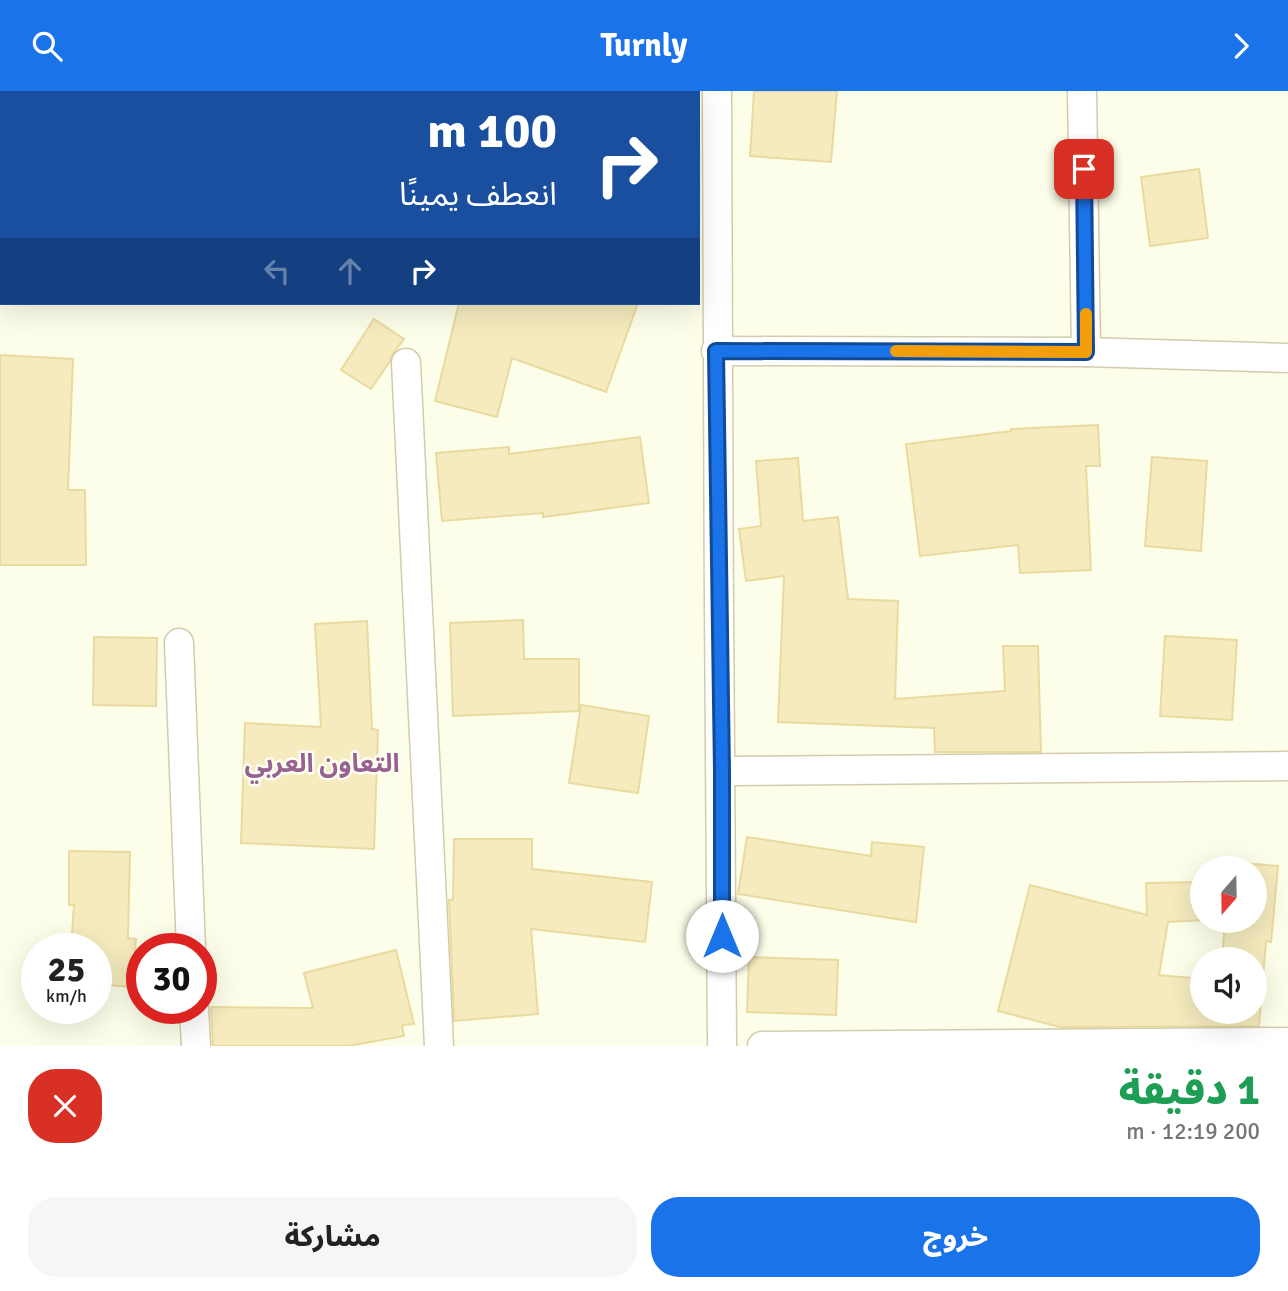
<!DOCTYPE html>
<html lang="ar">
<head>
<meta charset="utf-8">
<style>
  :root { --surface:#fff; --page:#f6f6f6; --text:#222; --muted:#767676; --accent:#1a73e8 }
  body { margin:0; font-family:Signika,"Noto Sans Arabic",sans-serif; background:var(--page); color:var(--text); direction:rtl; height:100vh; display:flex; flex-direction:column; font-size:26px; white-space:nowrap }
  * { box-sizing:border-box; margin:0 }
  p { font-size:23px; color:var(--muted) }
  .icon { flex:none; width:38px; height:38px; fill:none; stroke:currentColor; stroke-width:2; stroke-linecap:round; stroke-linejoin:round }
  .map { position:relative; height:955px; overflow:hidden; direction:ltr }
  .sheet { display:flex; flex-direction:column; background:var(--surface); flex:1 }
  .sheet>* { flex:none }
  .guide { position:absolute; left:0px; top:0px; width:700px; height:214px; box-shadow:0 7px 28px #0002; direction:rtl; background:#1a4fa0; color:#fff; overflow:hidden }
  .needle { width:46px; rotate:200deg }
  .fabs { position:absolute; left:1190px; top:765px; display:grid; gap:14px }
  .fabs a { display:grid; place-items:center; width:77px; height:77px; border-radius:50%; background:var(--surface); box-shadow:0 7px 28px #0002; font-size:35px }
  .speed { position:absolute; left:21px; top:842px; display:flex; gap:14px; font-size:35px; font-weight:700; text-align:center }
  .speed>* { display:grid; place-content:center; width:91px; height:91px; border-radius:50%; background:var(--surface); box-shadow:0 7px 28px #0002; line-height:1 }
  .speed small { font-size:18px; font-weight:400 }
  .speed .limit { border:10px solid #d22; background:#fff; color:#111 }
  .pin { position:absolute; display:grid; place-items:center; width:60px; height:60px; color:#fff; margin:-30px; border-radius:14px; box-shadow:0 4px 10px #0006 }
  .me { position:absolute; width:77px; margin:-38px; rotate:0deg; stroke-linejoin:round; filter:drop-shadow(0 0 5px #0008) }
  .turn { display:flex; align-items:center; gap:24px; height:147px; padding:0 28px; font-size:32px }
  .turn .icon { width:91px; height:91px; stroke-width:2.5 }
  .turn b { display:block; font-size:49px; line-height:60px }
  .lanes { display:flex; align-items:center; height:66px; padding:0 28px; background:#0003; justify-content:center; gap:35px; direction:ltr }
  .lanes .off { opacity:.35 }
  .round { display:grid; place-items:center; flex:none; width:74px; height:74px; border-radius:28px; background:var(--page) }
  .overview { display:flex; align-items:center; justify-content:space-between; height:119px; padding:0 28px }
  h1 { font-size:42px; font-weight:800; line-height:52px; color:#1e9e55 }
  .primary-button { display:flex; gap:14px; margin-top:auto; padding:14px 28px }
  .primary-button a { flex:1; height:80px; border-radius:28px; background:var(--accent); color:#fff; font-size:28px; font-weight:800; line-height:80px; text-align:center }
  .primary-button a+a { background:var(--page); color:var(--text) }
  header { display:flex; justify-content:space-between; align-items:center; height:91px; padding:0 28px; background:var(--accent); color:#fff; font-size:32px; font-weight:800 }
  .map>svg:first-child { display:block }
  .building { fill:#f5ebbe; stroke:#e9da9e; stroke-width:2 }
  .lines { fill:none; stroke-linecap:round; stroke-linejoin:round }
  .minor-casing { stroke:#d2ccad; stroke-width:31 }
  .minor { stroke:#fff; stroke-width:28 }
  .route-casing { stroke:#114b97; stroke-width:18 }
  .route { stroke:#1a73e8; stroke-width:12 }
  .slow { stroke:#f59e0b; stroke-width:12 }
  .labels { text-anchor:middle; stroke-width:5; stroke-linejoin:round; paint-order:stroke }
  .district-label { font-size:26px; font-weight:bold; fill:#976292; stroke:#fffff1 }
</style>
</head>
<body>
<header><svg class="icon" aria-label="forward" viewBox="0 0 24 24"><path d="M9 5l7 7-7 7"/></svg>Turnly<svg class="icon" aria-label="search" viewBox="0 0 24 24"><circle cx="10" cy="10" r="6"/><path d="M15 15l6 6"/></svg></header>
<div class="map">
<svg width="1288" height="955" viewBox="0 0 1288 955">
  <rect width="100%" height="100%" fill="#fdfee9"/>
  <!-- building -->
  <g class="building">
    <polygon points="754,0 837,0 831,71 750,65"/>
    <polygon points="1199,78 1208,147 1150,155 1141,86"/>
    <polygon points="459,212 638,212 606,301 512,267 497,326 435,310"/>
    <polygon points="374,228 404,248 392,264 390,270 371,298 341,279"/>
    <polygon points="0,264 73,268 68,399 85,399 86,474 0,474"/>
    <polygon points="1098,334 1100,375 1086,375 1091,479 1020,482 1018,454 920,465 906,353 1011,340 1011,338"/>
    <polygon points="640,346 649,412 543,426 543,422 442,430 436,362 509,356 509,363"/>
    <polygon points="1152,366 1207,370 1201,460 1145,455"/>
    <polygon points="798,367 803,430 838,426 848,508 898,510 895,608 1005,600 1003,555 1038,555 1041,661 935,661 934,637 778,631 784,485 746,490 739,438 761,435 756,370"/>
    <polygon points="523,529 524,568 579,568 579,620 453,625 450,532"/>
    <polygon points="367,530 372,638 378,639 374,758 241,752 245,632 321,636 315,533"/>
    <polygon points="1165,545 1237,549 1232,629 1160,625"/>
    <polygon points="94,546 157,547 156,615 93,614"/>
    <polygon points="581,614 649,625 638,702 569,692"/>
    <polygon points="747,746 871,765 872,751 924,756 916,831 738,803"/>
    <polygon points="454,748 532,748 532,778 652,791 645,851 531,838 538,923 454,930 449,809 453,809"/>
    <polygon points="69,760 130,761 128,847 136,848 132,896 96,893 96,858 71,858 74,814 69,814"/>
    <polygon points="1231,771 1278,775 1271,851 1266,850 1259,935 1060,936 998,920 1030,794 1147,824 1146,792 1202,791 1202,829 1168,831 1159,884 1202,888 1202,920 1255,920 1255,868 1222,868 1225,830 1255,830 1255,777 1230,777"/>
    <polygon points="396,859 414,933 402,934 404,945 348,955 213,955 211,916 313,917 304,882"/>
    <polygon points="749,866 838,869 836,924 747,921"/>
  </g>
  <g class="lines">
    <defs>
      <g id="minor">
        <path d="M717,0C716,318 721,637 722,955"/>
        <polyline points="1082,0 1086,261"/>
        <polyline points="716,260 1086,261 1288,267"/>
        <polyline points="406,272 439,955"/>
        <polyline points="179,552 191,858"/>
        <polyline points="722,680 1288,675"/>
        <polyline points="194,917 196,955"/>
        <polyline points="762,955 1288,951"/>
      </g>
    </defs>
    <!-- minor casing -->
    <use href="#minor" class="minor-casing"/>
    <!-- minor -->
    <use href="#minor" class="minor"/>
  </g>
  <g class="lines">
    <defs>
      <polyline id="route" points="722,845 722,680 716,260 1086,261 1084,78"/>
    </defs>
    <!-- route casing -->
    <use href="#route" class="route-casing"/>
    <!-- route -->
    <use href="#route" class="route"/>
    <!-- slow -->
    <polyline class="slow" points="896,260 1086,261 1086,223"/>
  </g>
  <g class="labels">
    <!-- district labels -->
    <g class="district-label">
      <text x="322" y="681">التعاون العربي</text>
    </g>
  </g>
</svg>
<div class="fabs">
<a><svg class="needle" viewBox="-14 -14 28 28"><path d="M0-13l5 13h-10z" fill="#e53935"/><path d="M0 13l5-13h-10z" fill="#767676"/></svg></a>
<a><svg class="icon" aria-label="sound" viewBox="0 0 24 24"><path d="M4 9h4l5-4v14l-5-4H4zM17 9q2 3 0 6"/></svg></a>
</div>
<div class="speed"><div>25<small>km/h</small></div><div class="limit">30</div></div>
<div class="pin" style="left:1084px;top:78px;background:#d93025"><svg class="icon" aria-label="arrive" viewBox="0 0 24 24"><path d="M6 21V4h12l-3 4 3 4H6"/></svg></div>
<svg class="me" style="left:722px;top:845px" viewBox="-20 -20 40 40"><circle r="19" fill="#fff"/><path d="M0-13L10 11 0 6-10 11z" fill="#1a73e8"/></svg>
<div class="guide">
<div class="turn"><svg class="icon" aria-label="right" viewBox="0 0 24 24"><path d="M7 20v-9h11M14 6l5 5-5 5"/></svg><div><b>100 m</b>انعطف يمينًا</div></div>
<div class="lanes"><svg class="icon off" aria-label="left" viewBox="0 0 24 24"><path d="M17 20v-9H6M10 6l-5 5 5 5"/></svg><svg class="icon off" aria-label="ahead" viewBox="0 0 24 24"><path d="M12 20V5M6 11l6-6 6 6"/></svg><svg class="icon" aria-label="right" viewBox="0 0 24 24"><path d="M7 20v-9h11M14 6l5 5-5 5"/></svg></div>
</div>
</div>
<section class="sheet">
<div class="overview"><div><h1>1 دقيقة</h1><p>200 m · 12:19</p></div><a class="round" style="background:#d93025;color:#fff"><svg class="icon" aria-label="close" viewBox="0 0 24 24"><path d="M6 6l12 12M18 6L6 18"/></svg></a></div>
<div class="primary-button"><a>خروج</a><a>مشاركة</a></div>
</section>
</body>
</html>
